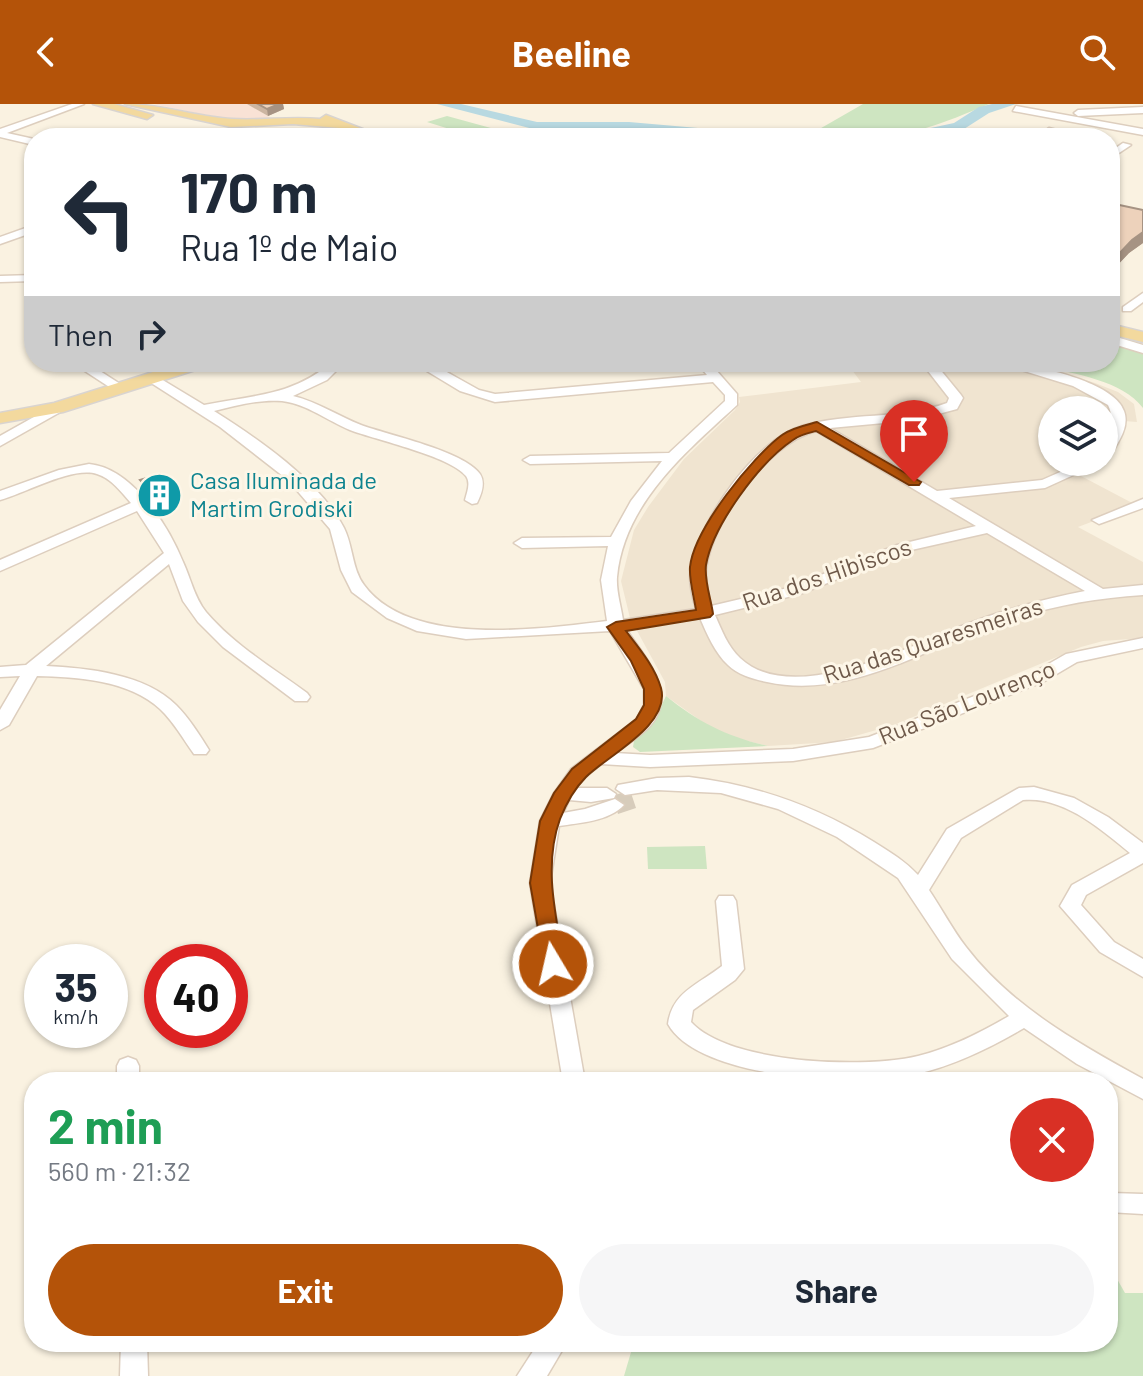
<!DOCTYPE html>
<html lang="en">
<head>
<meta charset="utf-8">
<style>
  :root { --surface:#fff; --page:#f6f6f7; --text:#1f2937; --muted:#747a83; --accent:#b45309 }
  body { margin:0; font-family:Barlow,sans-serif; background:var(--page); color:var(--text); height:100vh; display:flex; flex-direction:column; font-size:30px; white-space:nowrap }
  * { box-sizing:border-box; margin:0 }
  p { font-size:26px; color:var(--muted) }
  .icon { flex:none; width:44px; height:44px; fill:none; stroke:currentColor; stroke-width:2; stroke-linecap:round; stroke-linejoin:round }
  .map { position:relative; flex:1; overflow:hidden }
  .drawer { position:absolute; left:24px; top:968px; width:1094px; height:280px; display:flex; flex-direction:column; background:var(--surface); border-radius:32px; box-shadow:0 2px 6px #0004 }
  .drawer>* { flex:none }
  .top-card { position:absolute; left:24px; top:24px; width:1096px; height:244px; border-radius:32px; box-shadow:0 2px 6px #0004; background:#fff; color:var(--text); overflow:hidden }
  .controls { position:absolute; left:1038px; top:292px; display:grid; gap:16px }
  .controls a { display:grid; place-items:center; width:80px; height:80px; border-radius:50%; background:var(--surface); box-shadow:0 2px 6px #0004; font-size:40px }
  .speed { position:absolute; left:24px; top:840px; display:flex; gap:16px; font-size:40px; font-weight:700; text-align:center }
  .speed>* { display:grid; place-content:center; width:104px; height:104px; border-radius:50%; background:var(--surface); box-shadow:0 2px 6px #0004; line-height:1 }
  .speed small { font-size:20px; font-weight:400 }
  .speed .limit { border:12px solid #d22; background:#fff; color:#111 }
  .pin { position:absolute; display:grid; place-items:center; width:68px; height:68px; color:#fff; margin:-82px -34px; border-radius:50% 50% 50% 0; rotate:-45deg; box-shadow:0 0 8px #0007 }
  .pin .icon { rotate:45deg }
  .me { position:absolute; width:88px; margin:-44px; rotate:351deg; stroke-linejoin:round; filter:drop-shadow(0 0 6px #0008) }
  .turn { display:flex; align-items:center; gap:28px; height:168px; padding:0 24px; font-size:36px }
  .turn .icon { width:104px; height:104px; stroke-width:2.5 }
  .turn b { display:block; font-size:56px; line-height:68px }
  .then { display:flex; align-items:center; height:76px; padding:0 24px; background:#0003; gap:16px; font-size:30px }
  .round { display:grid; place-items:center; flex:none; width:84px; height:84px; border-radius:42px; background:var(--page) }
  .headline { display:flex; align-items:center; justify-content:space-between; height:136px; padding:0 24px }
  h1 { font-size:48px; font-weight:700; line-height:60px; color:#1e9e55 }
  .primary-button { display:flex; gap:16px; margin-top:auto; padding:16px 24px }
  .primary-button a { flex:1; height:92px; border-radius:48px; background:var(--accent); color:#fff; font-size:32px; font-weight:700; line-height:92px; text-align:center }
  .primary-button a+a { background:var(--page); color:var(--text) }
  header { display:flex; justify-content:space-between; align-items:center; height:104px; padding:0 24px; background:var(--accent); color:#fff; font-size:36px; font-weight:700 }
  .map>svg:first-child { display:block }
  .residential { fill:#f0e4d0; fill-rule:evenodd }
  .commercial { fill:#f9e2d5 }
  .green { fill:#cee5c1 }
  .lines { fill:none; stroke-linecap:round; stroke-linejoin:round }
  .stream { stroke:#9fc7d2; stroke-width:3 }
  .river { fill:#b8d9e1; fill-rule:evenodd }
  .minor-tunnel { stroke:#d7ccbb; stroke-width:19; stroke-dasharray:19 10; stroke-linecap:butt }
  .minor-casing { stroke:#ddcebe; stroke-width:3 }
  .major-casing { stroke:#d9d4d0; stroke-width:3 }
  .minor { fill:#fff; fill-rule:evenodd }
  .major { fill:#f3d99e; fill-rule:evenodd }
  .wall { fill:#ccb5a1 }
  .shaded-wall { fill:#a69383 }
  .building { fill:#edd2bb; stroke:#a69383; stroke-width:2 }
  .route { fill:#b45309; stroke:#753606; stroke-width:2 }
  .labels { text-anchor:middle; stroke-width:6; stroke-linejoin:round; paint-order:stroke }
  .culture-label { font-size:24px; fill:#0d838f; stroke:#fdf6e7; text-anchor:start }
  .street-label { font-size:24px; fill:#6e594a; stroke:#fdf6e7 }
</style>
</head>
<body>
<header><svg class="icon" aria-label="back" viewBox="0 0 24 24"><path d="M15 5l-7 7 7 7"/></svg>Beeline<svg class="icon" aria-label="search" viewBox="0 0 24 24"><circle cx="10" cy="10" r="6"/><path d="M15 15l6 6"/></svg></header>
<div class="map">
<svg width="1143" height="1272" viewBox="0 0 1143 1272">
  <rect width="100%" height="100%" fill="#faf2e1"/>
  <!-- residential -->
  <path class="residential" d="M846,258H1012L1040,267L1044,263L1095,279L1118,288L1134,300L1137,318L1124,317L1120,339L1112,352L1081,372L1136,401L1078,423L1143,458V534L1103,537L1081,543L894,621L834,638L768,642L734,634L708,622L666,592L665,578L630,514L621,477L634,426L648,403L684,355L735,306L740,298L739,293L861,278ZM1052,306H1104V358H1052Z"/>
  <!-- commercial -->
  <polygon class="commercial" points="153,0 248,0 271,14 225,15"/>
  <!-- green -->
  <g class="green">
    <path d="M863,0H989C925,27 887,42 816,27Z"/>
    <polygon points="447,12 516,31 467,34 472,32 427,18"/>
    <path d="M1110,239L1143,249V304C1122,276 1076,271 1044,262L1048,258H1110Z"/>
    <path d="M666,592C698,618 728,633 768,642L640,648L633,643L634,637L656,613Z"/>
    <polygon points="705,742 707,765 648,765 647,743"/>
    <polygon points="1108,1159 1125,1189 1143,1189 1143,1272 624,1272 634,1238 1108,1238"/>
  </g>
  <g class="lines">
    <!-- stream -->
    <polyline class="stream" points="538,34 573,22"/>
    <!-- river -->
    <g class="river">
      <polygon points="437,0 461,0 537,18 629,18 766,30 773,34 717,34 629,26 537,26"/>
      <polygon points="992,0 1016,0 989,9 964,25 932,34 896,34 898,31 954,19 979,3"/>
    </g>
    <!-- minor-tunnel -->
    <polyline class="minor-tunnel" points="615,701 633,695"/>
    <defs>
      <g id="minor">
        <polygon points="72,0 84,0 7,29 34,35 34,41 0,33 0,25"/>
        <polygon points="1016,2 1143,25 1143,31 1013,7"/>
        <polygon points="1143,3 1143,9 1078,12 1074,9 1078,6"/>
        <polygon points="1049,24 1057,26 1046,34 1035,34"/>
        <polygon points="1123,39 1131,41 1110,55 1110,48"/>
        <polygon points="34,121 34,128 0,140 0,133"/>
        <polygon points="34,171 34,177 0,178 0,172"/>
        <polygon points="1143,189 1143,198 1131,207 1123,207 1123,203"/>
        <polygon points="1110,231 1143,241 1143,249 1110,239"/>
        <polygon points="71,258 86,258 128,285 117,288"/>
        <path d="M332,258H345L327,276L293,292C318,298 338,312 361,321C388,331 464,347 480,370C486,379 481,391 477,399L472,400L465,396C467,388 471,379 466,372C450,352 376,336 350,326C328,317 307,300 282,297C259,295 235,302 214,307C257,334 320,377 344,424C353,442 352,465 364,481C410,544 540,525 607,517L601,476L608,442L522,444L514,439L522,434L611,433L631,397L662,357L530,360L523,356L530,352L669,349L725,297V291L713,278L495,298L460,287L412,258L434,261L513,258L507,262L445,267L479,286L495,290L707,271L696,258H709L737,290V301C686,348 624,399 617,473C616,487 621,502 623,516L696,505C692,492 688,477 691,463C700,416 755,336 802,322C849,308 900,316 947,299L949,294L921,258H934L961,291L963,294L957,305L916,316L830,324L937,387L1042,376L1083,358H1102L1045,384L949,394L1103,485L1143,481V491C1094,494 1046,503 1000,519C925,544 849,596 767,578C753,575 738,571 728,561C715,549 707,530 700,514L626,525C644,552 679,590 650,622C641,632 626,641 615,649L650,651L793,645L869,633L1031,570L1066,550L1143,534V544L1077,558L1043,578L873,644L793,657L650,663L601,660L585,673L576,684H607L616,690L614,694L591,698L569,696L563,709L585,705L615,695L624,701C610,717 579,719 559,722L550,779L585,978H563L530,779L540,717L554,689L571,665L637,615L644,601V585L610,527L466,535L417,527L387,514L352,488L341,466L330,425L288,376L220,323L145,275L156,272L204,301C253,291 293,292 332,258ZM816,327L976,422L897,441L788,484L711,502C708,490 705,478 706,465C712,417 768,339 816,327ZM987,429L1085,487C1045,495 1005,505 967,520C911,541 793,604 740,554C728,543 721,525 715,511L800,490L907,447Z"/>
        <path d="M995,258C1024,258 1114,276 1124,307C1130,323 1118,339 1109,352L1104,353C1104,334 1117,319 1108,301L1073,282Z"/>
        <polygon points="57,300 62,301 62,307 0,342 0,332"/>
        <path d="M89,360C132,364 168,421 183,458C191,475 194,493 206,508C234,541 273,564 307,589L310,593L307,597H295L223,543L198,518L183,497L169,460L46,562C88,564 145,570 176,601C189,614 199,630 209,646L206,650H194C183,635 174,618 160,605C129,576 77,573 37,572L9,621L0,626V606L20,572L0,573V563L26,561L164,449L137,407L0,467V456L131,399C122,389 111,374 97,370C72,362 26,389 0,396V387L59,366Z"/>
        <polygon points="1143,395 1143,404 1099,420 1092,416"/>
        <path d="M689,673C757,681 816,702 874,738C890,748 905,757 918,771L947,725L1019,684L1034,683L1074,694L1108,713L1143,739V759L1086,791L1081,801L1114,838L1143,855V873L1100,848L1060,802L1072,781L1130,749C1101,725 1063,692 1023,696L961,734L929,786C942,805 952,825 966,843C1011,902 1079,940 1143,975V995L1077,960L1024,924C990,944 955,961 917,970C861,983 699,976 668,920C672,888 699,880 722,862L716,797L719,792H733L736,797L744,865L735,876L693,906L691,918C729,960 865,965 918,952C950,944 980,929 1009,912L952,855L898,774L837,733L778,705L721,689L657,686L625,691L616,685L618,681L657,674Z"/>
        <polygon points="128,953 136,956 139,962 139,978 117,978 117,962 120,956"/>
        <polygon points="1111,1089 1143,1090 1143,1110 1108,1108 1108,1090"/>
        <polygon points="121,1238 147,1238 148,1272 120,1272"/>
        <polygon points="539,1238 567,1238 547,1272 517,1272"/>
      </g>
      <g id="major">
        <polygon points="93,0 114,0 153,11 147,15"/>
        <path d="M125,0C162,0 196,13 232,15C261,17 290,12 320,15L326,11L386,34H368L340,24L293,20L231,23Z"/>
        <polygon points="1110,220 1143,228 1143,238 1110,230"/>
        <polygon points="185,258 210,258 208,262 63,308 0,319 0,309 54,299"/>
      </g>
    </defs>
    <!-- minor casing -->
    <use href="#minor" class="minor-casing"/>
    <!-- major casing -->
    <use href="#major" class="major-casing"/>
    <!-- minor -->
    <use href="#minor" class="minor"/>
    <!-- major -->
    <use href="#major" class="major"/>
  </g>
  <!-- wall -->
  <g class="wall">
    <polygon points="247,0 283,0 284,5 268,12"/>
    <polygon points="1110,99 1143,106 1143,139 1129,149 1111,168 1110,168"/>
    <polygon points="1024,258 1048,258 1044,262"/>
    <polygon points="140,376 174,384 175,394 159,404 142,387"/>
  </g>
  <!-- shaded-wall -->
  <g class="shaded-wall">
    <polygon points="279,0 283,0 284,5 268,12 267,5"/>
    <polygon points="1143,128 1143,139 1129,149 1111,168 1114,155 1132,136"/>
    <polygon points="174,384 175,394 159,404 157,394"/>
  </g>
  <!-- building -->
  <g class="building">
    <polygon points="258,0 279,0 267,5"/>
    <polygon points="1110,99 1143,106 1143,128 1132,136 1114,155 1110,154"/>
    <polygon points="160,370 174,384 157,394 140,376"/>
  </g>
  <!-- route -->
  <path class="route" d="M817,318L921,378L919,381H909L816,327C808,329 799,331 793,336C760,358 713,421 706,461C704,476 711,495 713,510L710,513L626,527C639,544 655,563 661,584C671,621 608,651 586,673C575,684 566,700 560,715C543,762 556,812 564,860L561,865H545L530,779L540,717L554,689L572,665L636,615L644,601V585L631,557L607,523L616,518L696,506C694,493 689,476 690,463C694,425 752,353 782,331C791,324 806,321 817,318Z"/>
  <!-- icons -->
  <defs>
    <symbol id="building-disc" viewBox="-11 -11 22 22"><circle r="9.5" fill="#0f9aa8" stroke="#fdf6e7"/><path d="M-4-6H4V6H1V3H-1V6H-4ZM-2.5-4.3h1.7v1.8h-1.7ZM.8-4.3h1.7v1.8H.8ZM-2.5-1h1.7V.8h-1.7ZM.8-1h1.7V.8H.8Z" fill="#fff"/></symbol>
  </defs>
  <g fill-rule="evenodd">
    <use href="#building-disc" x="134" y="366" width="51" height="51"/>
  </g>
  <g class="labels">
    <!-- culture labels -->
    <g class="culture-label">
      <text x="190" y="385">Casa Iluminada de<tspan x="190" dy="28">Martim Grodiski</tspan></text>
    </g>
    <!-- street labels -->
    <g class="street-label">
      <text transform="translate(827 471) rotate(-19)" y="8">Rua dos Hibiscos</text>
      <text transform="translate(933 537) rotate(-18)" y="8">Rua das Quaresmeiras</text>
      <text transform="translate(967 599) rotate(-22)" y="8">Rua São Lourenço</text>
    </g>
  </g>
</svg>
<div class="controls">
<a><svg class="icon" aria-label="layers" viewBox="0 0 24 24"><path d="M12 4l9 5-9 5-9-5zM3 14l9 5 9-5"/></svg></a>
</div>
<div class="speed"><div>35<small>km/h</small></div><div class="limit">40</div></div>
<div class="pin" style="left:914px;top:378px;background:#d93025"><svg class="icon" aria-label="arrive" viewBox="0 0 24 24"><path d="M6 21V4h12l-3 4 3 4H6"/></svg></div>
<svg class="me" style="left:553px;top:860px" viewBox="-20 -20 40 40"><circle r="17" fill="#b45309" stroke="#fff" stroke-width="3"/><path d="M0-11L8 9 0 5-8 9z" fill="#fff"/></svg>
<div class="top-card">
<div class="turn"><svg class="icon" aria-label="left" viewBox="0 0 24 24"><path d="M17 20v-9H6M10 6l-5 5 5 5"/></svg><div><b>170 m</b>Rua 1º de Maio</div></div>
<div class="then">Then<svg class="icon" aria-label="right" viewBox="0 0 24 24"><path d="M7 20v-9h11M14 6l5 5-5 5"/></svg></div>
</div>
<section class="drawer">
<div class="headline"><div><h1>2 min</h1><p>560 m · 21:32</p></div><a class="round" style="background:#d93025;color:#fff"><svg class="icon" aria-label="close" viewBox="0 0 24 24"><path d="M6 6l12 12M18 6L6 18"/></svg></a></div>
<div class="primary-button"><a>Exit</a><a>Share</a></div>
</section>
</div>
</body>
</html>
